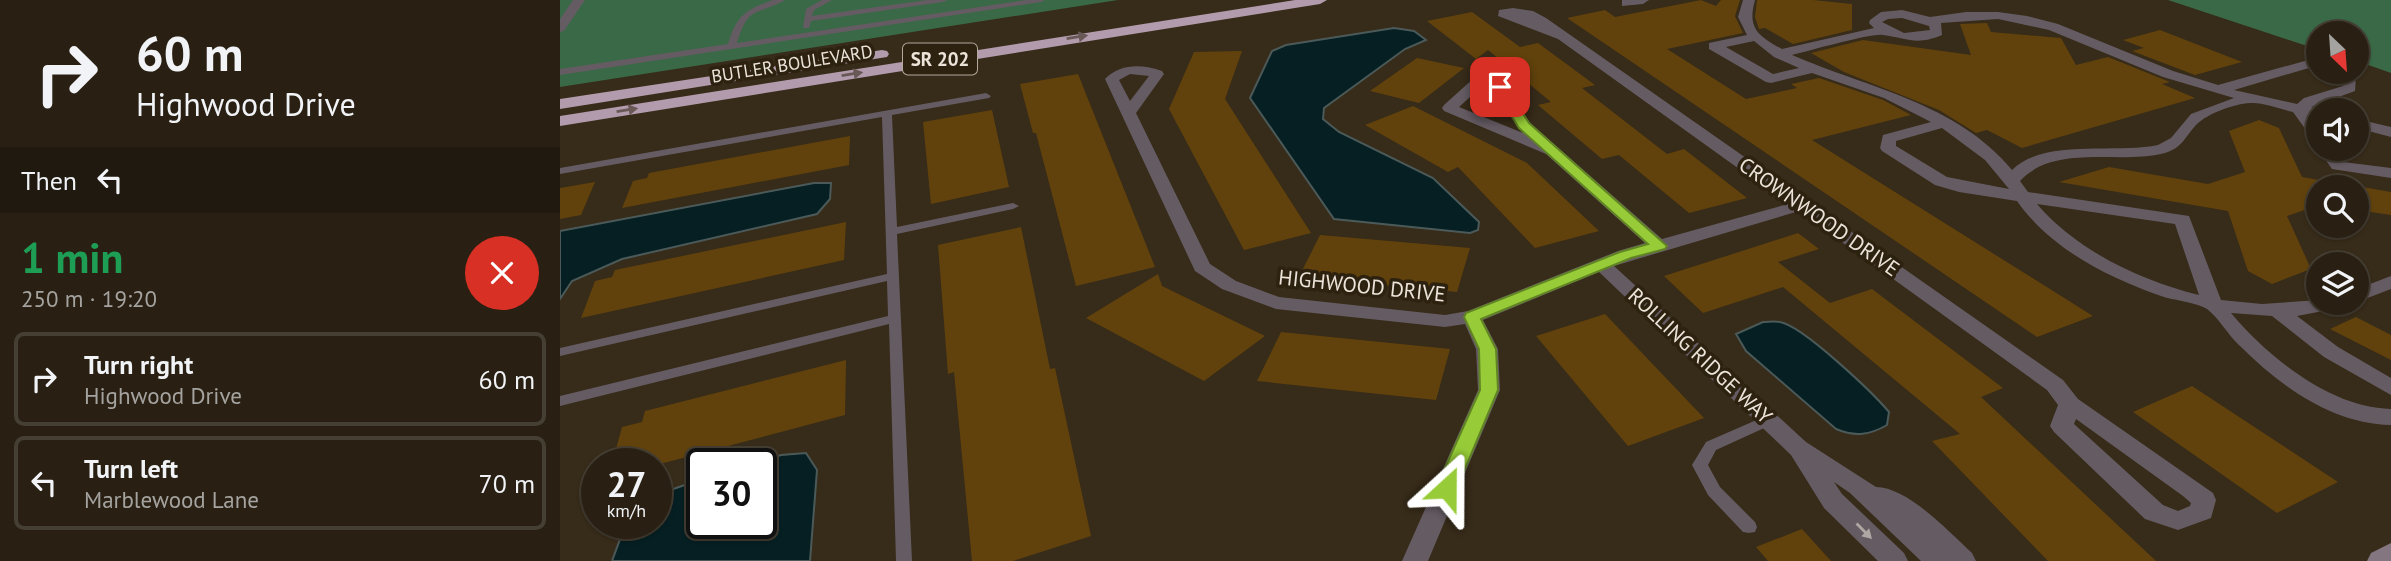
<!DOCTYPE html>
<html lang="en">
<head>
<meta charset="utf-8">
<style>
  :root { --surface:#292013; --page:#31281c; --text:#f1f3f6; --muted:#a5a3a0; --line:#453e33 }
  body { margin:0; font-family:"PT Sans",sans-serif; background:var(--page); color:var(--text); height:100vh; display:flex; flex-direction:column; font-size:26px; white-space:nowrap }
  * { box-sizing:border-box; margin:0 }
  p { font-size:23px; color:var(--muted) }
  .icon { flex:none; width:38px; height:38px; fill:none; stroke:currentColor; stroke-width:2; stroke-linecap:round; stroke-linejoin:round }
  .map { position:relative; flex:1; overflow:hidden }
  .sheet { display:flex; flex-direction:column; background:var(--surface); width:560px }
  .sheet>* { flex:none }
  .top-card { background:#292013; color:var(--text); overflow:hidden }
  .needle { width:46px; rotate:155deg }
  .tools { position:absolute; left:1746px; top:21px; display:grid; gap:14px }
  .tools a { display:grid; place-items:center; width:63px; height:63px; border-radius:50%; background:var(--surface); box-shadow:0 2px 5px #0004,0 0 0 2px var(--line); font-size:35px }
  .speed { position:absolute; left:21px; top:448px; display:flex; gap:14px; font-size:35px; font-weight:700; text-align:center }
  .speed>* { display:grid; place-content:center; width:91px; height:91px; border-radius:50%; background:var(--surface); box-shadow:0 2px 5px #0004,0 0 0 2px var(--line); line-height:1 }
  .speed small { font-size:18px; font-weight:400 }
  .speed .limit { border:4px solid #111; border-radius:10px; background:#fff; color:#111 }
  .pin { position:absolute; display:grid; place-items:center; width:60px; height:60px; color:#fff; margin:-30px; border-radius:14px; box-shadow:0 4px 10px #0006 }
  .me { position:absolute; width:77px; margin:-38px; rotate:24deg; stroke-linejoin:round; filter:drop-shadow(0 0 5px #0008) }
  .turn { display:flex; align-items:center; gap:24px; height:147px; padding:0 21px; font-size:32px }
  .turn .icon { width:91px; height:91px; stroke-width:2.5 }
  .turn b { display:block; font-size:49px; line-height:60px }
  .then { display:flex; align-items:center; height:66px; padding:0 21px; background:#0003; gap:14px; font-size:26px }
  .round { display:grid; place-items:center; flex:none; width:74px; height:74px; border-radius:37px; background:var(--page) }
  .headline { display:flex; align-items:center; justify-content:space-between; height:119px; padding:0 21px }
  h1 { font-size:42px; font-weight:600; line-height:52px; color:#1e9e55 }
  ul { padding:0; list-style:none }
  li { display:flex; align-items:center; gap:21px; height:94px; margin:0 14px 10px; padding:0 7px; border:4px solid var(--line); border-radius:10px }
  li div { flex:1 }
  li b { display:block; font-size:26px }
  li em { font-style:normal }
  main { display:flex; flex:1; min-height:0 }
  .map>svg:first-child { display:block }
  .forest { fill:#396946 }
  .water { fill:#061f22; stroke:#4b5a59; stroke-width:2 }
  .building { fill:#61420c }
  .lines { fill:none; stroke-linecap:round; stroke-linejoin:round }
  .service { fill:#655c63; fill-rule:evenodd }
  .minor { fill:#655c63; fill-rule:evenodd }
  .secondary { fill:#847681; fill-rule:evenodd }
  .motorway { fill:#b19bac; fill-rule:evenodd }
  .oneway { fill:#685856 }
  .oneway2 { fill:#afa7a4 }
  .route { fill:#97cc38; stroke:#628524; stroke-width:2 }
  .labels { text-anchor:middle; stroke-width:7; stroke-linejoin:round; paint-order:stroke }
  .far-street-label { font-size:18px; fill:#ece4d9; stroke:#2d2110 }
  .shield { fill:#2d2110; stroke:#b3aa9d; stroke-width:2 }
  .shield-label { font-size:19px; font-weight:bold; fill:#ece4d9 }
  .street-label { font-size:21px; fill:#ece4d9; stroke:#2d2110 }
</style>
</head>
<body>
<main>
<section class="sheet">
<div class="top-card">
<div class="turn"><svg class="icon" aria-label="right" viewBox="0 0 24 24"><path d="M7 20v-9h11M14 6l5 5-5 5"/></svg><div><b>60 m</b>Highwood Drive</div></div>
<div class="then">Then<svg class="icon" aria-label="left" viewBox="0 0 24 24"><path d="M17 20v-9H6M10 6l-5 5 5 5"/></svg></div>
</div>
<div class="headline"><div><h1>1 min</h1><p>250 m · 19:20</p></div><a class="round" style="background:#d93025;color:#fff"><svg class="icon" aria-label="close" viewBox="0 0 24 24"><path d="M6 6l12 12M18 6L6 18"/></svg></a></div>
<ul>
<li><svg class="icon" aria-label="right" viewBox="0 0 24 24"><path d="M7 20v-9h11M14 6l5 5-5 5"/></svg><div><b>Turn right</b><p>Highwood Drive</p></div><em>60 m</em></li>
<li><svg class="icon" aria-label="left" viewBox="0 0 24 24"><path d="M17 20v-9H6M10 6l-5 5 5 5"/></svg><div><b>Turn left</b><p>Marblewood Lane</p></div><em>70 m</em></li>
</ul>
</section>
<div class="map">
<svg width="1831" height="561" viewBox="0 0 1831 561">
  <rect width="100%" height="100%" fill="#372b19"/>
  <!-- forest -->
  <g class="forest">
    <polygon points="0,0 558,0 0,87"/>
    <polygon points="1608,0 1831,0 1831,73 1797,61 1797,33 1759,33 1759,50"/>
  </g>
  <!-- water -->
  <g class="water">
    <polygon points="834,28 854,31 866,40 845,49 764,108 763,119 779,132 873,178 919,222 918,230 910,233 774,219 690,98 712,51 726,45"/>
    <polygon points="254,183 271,183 270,199 257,214 62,259 12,281 0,299 0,231"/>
    <path d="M1203,322C1208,322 1215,321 1220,322C1243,326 1313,393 1329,412L1327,425C1310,435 1295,437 1276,429L1186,351L1176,334Z"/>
    <polygon points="246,453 257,470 250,561 52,561 66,523 96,523 96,495 142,479 142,523 201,523 201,464 193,464 221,455"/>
  </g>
  <!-- building -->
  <g class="building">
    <polygon points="1141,0 1156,6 1161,0 1180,0 1175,16 1183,33 1107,49 1186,99 1237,88 1231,84 1259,78 1323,100 1351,115 1252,140 1533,316 1477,337 1007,18 1045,10 1055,17"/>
    <polygon points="1197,0 1253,0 1292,4 1292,30 1233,44 1205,28 1199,29 1195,17"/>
    <polygon points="912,12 960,47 978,43 1035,85 1022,88 1107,154 1124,149 1187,198 1129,213 1059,155 1042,159 978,105 991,102 928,50 916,59 867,21"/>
    <polygon points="1427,23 1431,32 1501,38 1516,65 1548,57 1610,82 1602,84 1635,98 1462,148 1427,130 1416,133 1379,110 1284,72 1251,53 1303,40 1411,55 1400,24"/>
    <polygon points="1600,30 1682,62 1635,75 1572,51 1584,48 1563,40"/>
    <polygon points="682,51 665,99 751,233 684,250 609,109 634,52"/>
    <polygon points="857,58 904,68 859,103 810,91"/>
    <polygon points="518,74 595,267 516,286 476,133 473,133 460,84"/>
    <polygon points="853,106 967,163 1039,231 975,248 898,167 888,172 805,125"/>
    <polygon points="432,110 449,187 371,204 363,122"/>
    <polygon points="1699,120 1719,128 1742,177 1759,180 1759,205 1727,216 1751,269 1712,284 1688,271 1668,211 1499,182 1549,167 1648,184 1685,172 1669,131"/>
    <polygon points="290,136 289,165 62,208 73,181 87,178 89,173"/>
    <polygon points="35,182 21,215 0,219 0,188"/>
    <polygon points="1797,186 1831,192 1831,215 1797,210"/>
    <polygon points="286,222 284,260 21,318 35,281 52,277 55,270"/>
    <polygon points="461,227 490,369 495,368 531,536 453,561 412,561 394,372 388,374 378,245"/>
    <polygon points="1238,233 1259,249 1218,262 1270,303 1312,289 1443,388 1421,397 1596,561 1488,561 1372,441 1400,434 1223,287 1143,313 1104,276"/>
    <polygon points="760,235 910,248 897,292 739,277"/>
    <polygon points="598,274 602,286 705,336 644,381 526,318"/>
    <polygon points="1045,314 1144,418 1068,446 976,336"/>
    <polygon points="1796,317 1831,335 1831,360 1770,329"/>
    <polygon points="721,332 890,349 876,400 697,381"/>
    <polygon points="286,360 285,415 100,464 52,464 62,427 82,422 85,411"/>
    <polygon points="1632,386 1778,482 1717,513 1573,412"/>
    <polygon points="1242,529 1271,561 1208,561 1196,547"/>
  </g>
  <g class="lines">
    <!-- service -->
    <g class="service">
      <path d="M213,0H225C197,16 188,5 177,43L466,0H485L481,2L0,75V69L168,44C177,15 185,10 213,0Z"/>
      <polygon points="262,0 272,0 254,10 252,16 367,0 387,0 383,2 251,21 249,28 243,28 246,9"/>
      <polygon points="426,93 431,96 429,98 332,115 337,227 453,203 459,206 453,209 337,234 352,561 336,561 329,324 0,406 0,396 328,316 327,281 0,356 0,348 327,274 322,117 0,174 0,168"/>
      <polygon points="1208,415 1213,416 1215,420 1213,424 1156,450 1148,465 1160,487 1195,522 1197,527 1195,532 1189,533 1183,532 1148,495 1132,465 1146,442"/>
    </g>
    <!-- minor -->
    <g class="minor">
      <polygon points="13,0 25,0 4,31 0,32 0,19"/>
      <polygon points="1062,0 1089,0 1083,4 1062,6"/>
      <path d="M1183,0H1195C1187,28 1198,36 1222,49L1314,28L1309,23L1310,20L1321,12L1342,10L1370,17L1406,12H1438L1467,16L1498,24L1613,71L1658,85L1759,57V65L1674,90L1737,104L1744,98L1783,86L1782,78L1776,72H1791L1796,77L1795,91L1751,107L1765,110H1759V117L1750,116L1759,127V143L1754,141L1733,112C1720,109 1703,102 1690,103C1674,104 1648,113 1636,125C1625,137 1622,148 1605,153C1560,165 1495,143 1460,181L1468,192L1629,216L1661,300L1702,304L1759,300V303H1787L1784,307L1737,316L1778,347L1831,378V395L1764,357L1712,316L1671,313C1709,358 1771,408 1831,409V425C1772,424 1720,386 1679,345C1668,335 1659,318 1647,309C1639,303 1612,300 1601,296C1547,277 1491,249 1457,201L1399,192L1375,185L1322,151L1320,148L1323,135L1371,122L1324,98L1252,73L1211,83L1206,82L1149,49V43L1187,35L1178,17ZM1342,18L1369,26L1370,30L1344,33L1322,22L1328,19ZM1438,19L1489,30L1603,77L1674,98L1631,114L1611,138L1598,145C1557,154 1483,138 1452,170C1397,103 1308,88 1232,55C1249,51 1311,33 1323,35C1347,38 1356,46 1382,35L1381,23ZM1194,41L1214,57L1239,68L1213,74L1166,47ZM1382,128L1425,160L1449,189L1387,177L1336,146V141ZM1477,204L1615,224L1639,295C1581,281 1516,250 1477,204Z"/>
      <path d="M953,8L973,11L986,18L1503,380L1518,399L1653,493L1656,500L1651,518L1618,530L1585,519L1494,432L1490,426L1498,405L1487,390L1239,211L1054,266L1246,442L1316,487C1348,487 1390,533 1412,553L1416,561H1361L1290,493L1274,482L1282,494L1344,553L1348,561H1318L1264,508L1231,455L1039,272L923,320L938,349L940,390L868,561H842L918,390L916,349L905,324L885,327L716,309L662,289L635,271L545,79C560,63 583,64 602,71L604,74L576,113L650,264L676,281L719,297L885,315L908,311L1058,251L1085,243L986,154L884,111L882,108L884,105L914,78L919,77L945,84L970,123L1102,239L1228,204L998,39L938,16L939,10ZM570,74L589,76L570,101L559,80ZM922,86L935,90L963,133L899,107ZM1516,419L1623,496L1631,503L1630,506L1618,511L1603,505L1514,424Z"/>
      <polygon points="1797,119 1831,127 1831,137 1797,128"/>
      <polygon points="1758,149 1774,149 1783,162 1831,168 1831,178 1772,169"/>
      <polygon points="1831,276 1831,289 1797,302 1797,289"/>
    </g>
    <!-- secondary -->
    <polygon class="secondary" points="1831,543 1831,561 1807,561 1811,553"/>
    <!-- motorway -->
    <g class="motorway">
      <polygon points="735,0 767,0 760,4 0,126 0,116"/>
      <polygon points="322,50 327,51 329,54 327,57 0,109 0,99"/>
    </g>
  </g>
  <!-- one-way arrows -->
  <defs><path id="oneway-solid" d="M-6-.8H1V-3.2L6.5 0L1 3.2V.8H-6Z" transform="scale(1.75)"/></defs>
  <g class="oneway">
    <use href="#oneway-solid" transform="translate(517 37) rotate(-9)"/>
    <use href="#oneway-solid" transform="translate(292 74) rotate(-9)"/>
    <use href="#oneway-solid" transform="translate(67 110) rotate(-9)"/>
  </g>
  <use class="oneway2" href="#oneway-solid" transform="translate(1304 531) rotate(45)"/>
  <!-- route -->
  <polygon class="route" points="936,84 944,84 969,123 1107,246 1105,249 1071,258 921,319 936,349 938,390 897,488 894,493 887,495 879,493 876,488 920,390 919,349 904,317 906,313 1060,252 1088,244 959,128 934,87"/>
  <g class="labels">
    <!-- far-street labels -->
    <g class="far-street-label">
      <text transform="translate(232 64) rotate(-9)" y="6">BUTLER BOULEVARD</text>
    </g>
    <!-- shield labels -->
    <rect class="shield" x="343" y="43.5" width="74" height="31" rx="5"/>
    <g class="shield-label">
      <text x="380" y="66">SR 202</text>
    </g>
    <!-- street labels -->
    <g class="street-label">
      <text transform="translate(1259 217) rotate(35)" y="7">CROWNWOOD DRIVE</text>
      <text transform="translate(802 286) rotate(6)" y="7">HIGHWOOD DRIVE</text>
      <text transform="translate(1140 356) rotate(43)" y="7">ROLLING RIDGE WAY</text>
    </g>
  </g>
</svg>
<div class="tools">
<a><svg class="needle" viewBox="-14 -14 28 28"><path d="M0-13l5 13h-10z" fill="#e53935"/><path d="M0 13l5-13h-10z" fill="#a5a3a0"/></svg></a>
<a><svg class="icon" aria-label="sound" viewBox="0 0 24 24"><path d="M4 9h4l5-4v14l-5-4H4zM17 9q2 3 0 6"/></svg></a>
<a><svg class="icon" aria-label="search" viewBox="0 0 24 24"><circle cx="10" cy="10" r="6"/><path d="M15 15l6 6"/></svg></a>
<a><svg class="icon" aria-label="layers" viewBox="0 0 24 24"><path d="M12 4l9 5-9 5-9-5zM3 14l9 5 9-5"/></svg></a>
</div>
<div class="speed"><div>27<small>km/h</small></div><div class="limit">30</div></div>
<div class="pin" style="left:940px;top:87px;background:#d93025"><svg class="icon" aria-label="arrive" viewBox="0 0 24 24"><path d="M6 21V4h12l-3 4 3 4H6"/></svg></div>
<svg class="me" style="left:887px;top:488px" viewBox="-20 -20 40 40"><path d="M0-17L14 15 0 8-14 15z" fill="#97cc38" stroke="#fff" stroke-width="4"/></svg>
</div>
</main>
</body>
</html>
